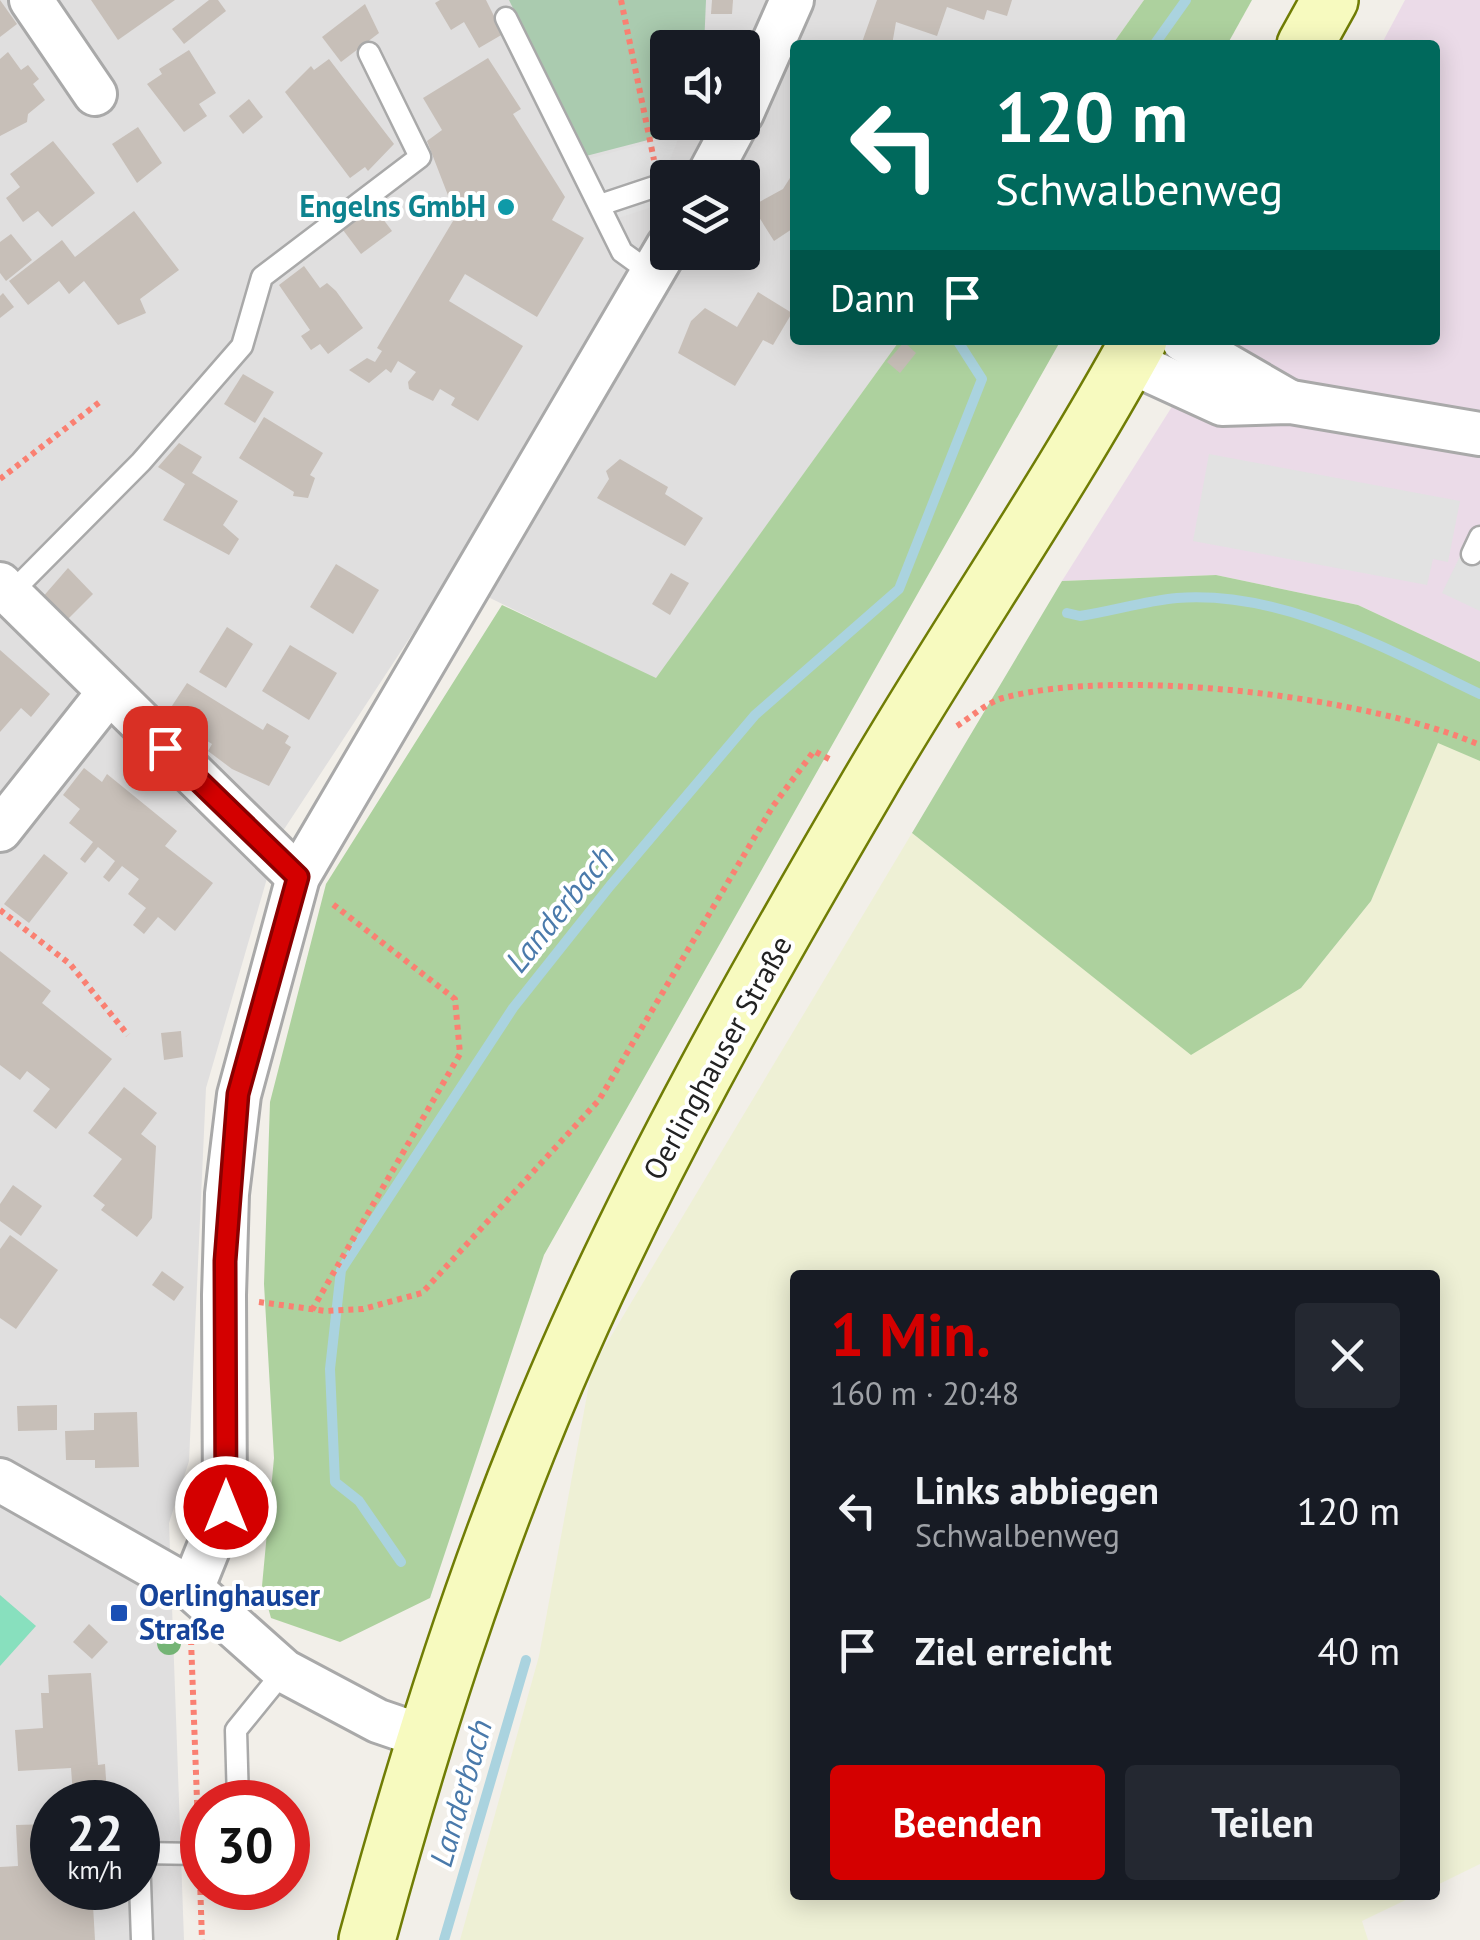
<!DOCTYPE html>
<html lang="de">
<head>
<meta charset="utf-8">
<style>
  :root { --surface:#171b24; --page:#242831; --text:#f1f3f6; --muted:#9ea1a6; --accent:#d40000 }
  body { margin:0; font-family:"PT Sans",sans-serif; background:var(--page); color:var(--text); height:100vh; display:flex; flex-direction:column; font-size:38px; white-space:nowrap }
  * { box-sizing:border-box; margin:0 }
  p { font-size:32px; color:var(--muted) }
  .icon { flex:none; width:55px; height:55px; fill:none; stroke:currentColor; stroke-width:2; stroke-linecap:round; stroke-linejoin:round }
  .map { position:relative; flex:1; overflow:hidden }
  .details { position:absolute; left:790px; top:1270px; width:650px; height:630px; display:flex; flex-direction:column; background:var(--surface); border-radius:10px; box-shadow:0 5px 25px #0003 }
  .details>* { flex:none }
  .top-card { position:absolute; left:790px; top:40px; width:650px; height:305px; border-radius:10px; box-shadow:0 5px 25px #0003; background:#00695c; color:#fff; overflow:hidden }
  .fabs { position:absolute; left:650px; top:30px; display:grid; gap:20px }
  .fabs a { display:grid; place-items:center; width:110px; height:110px; border-radius:10px; background:var(--surface); box-shadow:0 5px 25px #0003; font-size:50px }
  .speed { position:absolute; left:30px; top:1780px; display:flex; gap:20px; font-size:50px; font-weight:700; text-align:center }
  .speed>* { display:grid; place-content:center; width:130px; height:130px; border-radius:50%; background:var(--surface); box-shadow:0 5px 25px #0003; line-height:1 }
  .speed small { font-size:25px; font-weight:400 }
  .speed .limit { border:15px solid #d22; background:#fff; color:#111 }
  .pin { position:absolute; display:grid; place-items:center; width:85px; height:85px; color:#fff; margin:-42px; border-radius:20px; box-shadow:0 5px 15px #0006 }
  .me { position:absolute; width:110px; margin:-55px; rotate:0deg; stroke-linejoin:round; filter:drop-shadow(0 0 8px #0008) }
  .turn { display:flex; align-items:center; gap:35px; height:210px; padding:0 40px; font-size:45px }
  .turn .icon { width:130px; height:130px; stroke-width:2.5 }
  .turn b { display:block; font-size:70px; line-height:85px }
  .then { display:flex; align-items:center; height:95px; padding:0 40px; background:#0003; gap:20px; font-size:38px }
  .round { display:grid; place-items:center; flex:none; width:105px; height:105px; border-radius:10px; background:var(--page) }
  .head { display:flex; align-items:center; justify-content:space-between; height:170px; padding:0 40px }
  h1 { font-size:60px; font-weight:800; line-height:75px; color:var(--accent) }
  .action { display:flex; gap:20px; margin-top:auto; padding:20px 40px }
  .action a { flex:1; height:115px; border-radius:10px; background:var(--accent); color:#fff; font-size:40px; font-weight:800; line-height:115px; text-align:center }
  .action a+a { background:var(--page); color:var(--text) }
  ul { padding:0; list-style:none }
  li { display:flex; align-items:center; gap:30px; height:140px; padding:0 40px }
  li div { flex:1 }
  li b { display:block; font-size:38px }
  li em { font-style:normal }
  .map>svg:first-child { display:block }
  .residential { fill:#e0dfdf; fill-rule:evenodd }
  .industrial { fill:#ebdbe8 }
  .farmland { fill:#eef0d5 }
  .forest { fill:#add19e }
  .cemetery { fill:#aacbaf }
  .pitch { fill:#88e0be }
  .parking { fill:#e2e2e2 }
  .lines { fill:none; stroke-linecap:round; stroke-linejoin:round }
  .stream { stroke:#aad3df; stroke-width:10 }
  .building { fill:#c7bfb8 }
  .lane-casing { stroke:#a9a9a9; stroke-width:25 }
  .street-casing { stroke:#a9a9a9; stroke-width:48 }
  .secondary-casing { stroke:#707d05; stroke-width:60 }
  .path { stroke:#fa8072; stroke-width:6; stroke-dasharray:5 5; stroke-linecap:butt }
  .lane { stroke:#fff; stroke-width:20 }
  .street { stroke:#fff; stroke-width:42 }
  .secondary { stroke:#f7fabf; stroke-width:55 }
  .tree { fill:#74b475 }
  .route-casing { stroke:#8a0000; stroke-width:25 }
  .route { stroke:#d40000; stroke-width:18 }
  .culture-dot { fill:#0f9aa8; stroke:#fff; stroke-width:4 }
  .transit-dot { fill:#1a4fb4; stroke:#fff; stroke-width:4 }
  .labels { text-anchor:middle; stroke-width:8; stroke-linejoin:round; paint-order:stroke }
  .culture-label { font-size:30px; font-weight:bold; fill:#0d838f; stroke:#fff; text-anchor:end }
  .street-label { font-size:30px; fill:#222; stroke:#fff }
  .transit-label { font-size:30px; font-weight:bold; fill:#164399; stroke:#fff; text-anchor:start }
  .water-label { font-size:32px; font-style:italic; fill:#4a7aab; stroke:#fff }
</style>
</head>
<body>
<div class="map">
<svg width="1480" height="1940" viewBox="0 0 1480 1940">
  <rect width="100%" height="100%" fill="#f2efe9"/>
  <!-- residential -->
  <path class="residential" d="M0,0H1144L1112,45H795V340H900L656,679L449,578L279,837L206,1088L189,1461L169,1523L184,1940H0ZM668,48H742V122H668ZM668,178H742V252H668ZM52,1802H138V1888H52Z"/>
  <!-- industrial -->
  <polygon class="industrial" points="1405,0 1480,0 1480,662 1358,605 1216,575 1062,581 1214,340 1435,340 1435,45 1381,45"/>
  <!-- farmland -->
  <polygon class="farmland" points="1438,742 1480,761 1480,1864 1435,1886 1435,1275 795,1275 795,1895 1416,1895 1362,1921 1368,1940 460,1940 539,1656 592,1368 912,833 1191,1054 1301,988 1371,901"/>
  <!-- forest -->
  <g class="forest">
    <polygon points="1144,0 1252,0 1227,45 1112,45"/>
    <polygon points="900,340 1061,340 544,1255 430,1598 340,1642 271,1618 262,1586 274,1458 264,1284 270,1102 326,884 502,605 656,678"/>
    <polygon points="1216,575 1358,605 1480,662 1480,761 1438,743 1371,901 1301,988 1191,1055 912,833 1062,581"/>
  </g>
  <!-- cemetery -->
  <polygon class="cemetery" points="509,0 706,0 704,47 668,48 668,122 702,126 586,156"/>
  <!-- pitch -->
  <polygon class="pitch" points="0,1595 36,1626 0,1666"/>
  <!-- parking -->
  <g class="parking">
    <polygon points="680,134 652,207 615,219 588,159"/>
    <polygon points="1209,454 1460,501 1448,562 1433,559 1427,585 1193,541"/>
    <polygon points="1461,554 1480,564 1480,611 1442,593"/>
  </g>
  <g class="lines">
    <!-- stream -->
    <g class="stream">
      <polyline points="1154,45 1186,0"/>
      <path d="M1067,613L1080,616C1112,611 1145,601 1177,598C1284,590 1388,650 1480,694"/>
      <polyline points="401,1562 359,1501 335,1482 330,1369 341,1270 513,1008 610,886 755,715 899,589 982,379 957,340"/>
      <polyline points="444,1940 526,1660"/>
    </g>
  </g>
  <!-- building -->
  <g class="building">
    <polygon points="0,0 17,24 0,37"/>
    <polygon points="91,0 175,0 118,40"/>
    <polygon points="209,0 218,0 226,11 184,44 172,29"/>
    <polygon points="440,0 486,0 503,34 479,48 464,22 451,30 435,3"/>
    <polygon points="712,0 733,0 732,14 711,14"/>
    <polygon points="877,0 1012,0 1007,16 987,10 984,20 947,7 937,36 896,22 892,45 861,45"/>
    <polygon points="365,4 379,33 341,62 322,37"/>
    <polygon points="189,50 216,93 199,104 207,116 184,132 147,84 162,74 159,69"/>
    <polygon points="8,52 21,70 28,65 39,79 33,84 45,100 28,114 27,122 0,136 0,59"/>
    <polygon points="488,58 521,109 513,114 565,197 552,220 584,238 537,317 465,274 449,301 523,346 478,421 451,405 455,398 440,389 433,401 409,389 408,382 416,372 398,361 391,373 386,369 369,383 349,370 367,358 375,362 382,351 377,348 456,216 427,141 442,130 423,98"/>
    <polygon points="329,59 394,144 368,171 365,167 350,178 285,92 311,66 314,70"/>
    <polygon points="249,99 263,117 243,134 229,116"/>
    <polygon points="138,127 162,163 137,183 112,144"/>
    <polygon points="53,141 95,193 52,227 38,211 23,222 6,198 20,187 10,174"/>
    <polygon points="795,170 795,227 774,241 752,206 783,189"/>
    <polygon points="371,203 392,231 361,254 340,226"/>
    <polygon points="134,211 179,270 140,299 146,313 118,325 84,281 69,294 59,281 28,305 9,281 62,240 75,257"/>
    <polygon points="11,234 32,260 6,281 0,273 0,242"/>
    <polygon points="304,266 320,288 327,283 336,291 363,328 328,354 320,344 311,350 301,336 310,330 279,285"/>
    <polygon points="758,292 792,313 773,345 763,340 735,386 678,353 691,321 705,308 737,327"/>
    <polygon points="3,293 14,307 0,318 0,296"/>
    <polygon points="904,342 916,353 900,373 887,362"/>
    <polygon points="243,374 274,392 255,423 224,404"/>
    <polygon points="264,417 323,453 310,475 315,478 308,498 293,496 294,492 239,458"/>
    <polygon points="179,443 202,457 192,473 238,501 223,525 239,539 229,555 163,520 185,484 158,467"/>
    <polygon points="620,459 668,487 665,494 703,518 685,546 597,498 609,479 606,471"/>
    <polygon points="336,564 379,590 353,634 310,607"/>
    <polygon points="68,568 93,594 64,623 41,599"/>
    <polygon points="671,573 689,583 670,615 652,604"/>
    <polygon points="227,627 253,644 226,688 199,672"/>
    <polygon points="290,645 337,673 309,720 262,691"/>
    <polygon points="0,650 50,694 31,717 21,708 0,732"/>
    <polygon points="187,683 263,730 267,723 289,736 285,743 291,747 269,786 232,769 208,751 212,744 166,715"/>
    <polygon points="84,768 102,782 107,774 177,831 165,846 213,883 175,931 158,917 144,934 138,929 133,925 146,908 128,894 139,879 122,866 109,882 103,877 115,861 98,847 85,863 80,859 93,842 69,823 80,809 63,795"/>
    <polygon points="44,854 68,873 29,923 4,904"/>
    <polygon points="0,951 51,991 42,1003 112,1059 56,1129 33,1111 50,1089 27,1071 20,1080 0,1065"/>
    <polygon points="181,1031 183,1057 164,1060 161,1033"/>
    <polygon points="124,1087 157,1113 141,1134 156,1146 152,1218 137,1237 101,1210 105,1205 93,1196 122,1159 88,1133"/>
    <polygon points="13,1185 42,1206 21,1236 0,1221 0,1204"/>
    <polygon points="10,1235 58,1270 16,1329 0,1318 0,1249"/>
    <polygon points="162,1271 184,1287 174,1301 152,1285"/>
    <polygon points="57,1405 57,1430 18,1431 17,1406"/>
    <polygon points="137,1412 139,1467 95,1468 95,1460 66,1460 65,1431 94,1430 94,1413"/>
    <polygon points="89,1624 108,1642 92,1659 73,1642"/>
    <polygon points="91,1673 98,1765 105,1764 107,1793 73,1795 71,1768 18,1771 15,1730 43,1728 41,1693 49,1693 48,1675"/>
    <polygon points="52,1824 52,1888 92,1888 95,1940 0,1940 0,1867 18,1866 16,1825"/>
  </g>
  <g class="lines">
    <defs>
      <g id="lane">
        <polyline points="506,18 622,252 651,273"/>
        <polyline points="600,205 660,185"/>
        <polyline points="1472,554 1480,537"/>
        <polyline points="10,594 141,462 242,346 262,277 420,157 369,53"/>
        <polyline points="238,1802 236,1730 284,1671"/>
        <polyline points="142,1940 139,1853 202,1854"/>
      </g>
      <g id="street">
        <polyline points="31,0 95,94"/>
        <polyline points="742,113 792,0"/>
        <polyline points="707,178 737,122"/>
        <polyline points="1183,340 1290,402"/>
        <polyline points="1128,361 1222,404 1291,402 1480,434"/>
        <polyline points="0,584 298,877"/>
        <polyline points="0,830 109,692"/>
        <polyline points="0,1480 192,1589 284,1671 378,1721 422,1736"/>
        <polyline points="192,1589 225,1507 224,1295 227,1194 239,1095 298,877 668,246"/>
      </g>
      <g id="secondary">
        <polyline points="1305,45 1330,0"/>
        <path d="M367,1940C419,1749 478,1562 556,1380C643,1176 757,975 869,784C956,635 1056,492 1139,340"/>
      </g>
    </defs>
    <!-- lane casing -->
    <use href="#lane" class="lane-casing"/>
    <!-- street casing -->
    <use href="#street" class="street-casing"/>
    <!-- secondary casing -->
    <use href="#secondary" class="secondary-casing"/>
    <!-- path -->
    <g class="path">
      <polyline points="621,0 654,160"/>
      <polyline points="0,479 101,401"/>
      <path d="M957,726C971,717 988,702 1003,698C1121,666 1369,697 1480,745"/>
      <polyline points="0,910 70,964 128,1035"/>
      <polyline points="259,1302 326,1311 363,1309 422,1293 599,1100 773,806 814,751 831,760"/>
      <polyline points="312,1310 460,1054 455,999 330,902"/>
      <polyline points="191,1640 198,1827"/>
      <polyline points="200,1880 202,1940"/>
    </g>
    <!-- lane -->
    <use href="#lane" class="lane"/>
    <!-- street -->
    <use href="#street" class="street"/>
    <!-- secondary -->
    <use href="#secondary" class="secondary"/>
  </g>
  <!-- trees -->
  <circle class="tree" cx="169" cy="1643" r="12"/>
  <g class="lines">
    <defs>
      <polyline id="route" points="165,748 298,877 238,1094 225,1261 226,1507"/>
    </defs>
    <!-- route casing -->
    <use href="#route" class="route-casing"/>
    <!-- route -->
    <use href="#route" class="route"/>
  </g>
  <!-- markers -->
  <circle class="culture-dot" cx="506" cy="207" r="10"/>
  <rect class="transit-dot" x="109" y="1603" width="20" height="20" rx="5"/>
  <g class="labels">
    <!-- culture labels -->
    <g class="culture-label">
      <text x="486" y="217">Engelns GmbH</text>
    </g>
    <!-- street labels -->
    <g class="street-label">
      <text transform="translate(718 1058) rotate(-61)" y="10">Oerlinghauser Straße</text>
    </g>
    <!-- transit labels -->
    <g class="transit-label">
      <text x="139" y="1606">Oerlinghauser<tspan x="139" dy="34">Straße</tspan></text>
    </g>
    <!-- water labels -->
    <g class="water-label">
      <text transform="translate(560 909) rotate(-51)" y="11">Landerbach</text>
      <text transform="translate(461 1793) rotate(-74)" y="11">Landerbach</text>
    </g>
  </g>
</svg>
<div class="fabs">
<a><svg class="icon" aria-label="sound" viewBox="0 0 24 24"><path d="M4 9h4l5-4v14l-5-4H4zM17 9q2 3 0 6"/></svg></a>
<a><svg class="icon" aria-label="layers" viewBox="0 0 24 24"><path d="M12 4l9 5-9 5-9-5zM3 14l9 5 9-5"/></svg></a>
</div>
<div class="speed"><div>22<small>km/h</small></div><div class="limit">30</div></div>
<div class="pin" style="left:165px;top:748px;background:#d93025"><svg class="icon" aria-label="arrive" viewBox="0 0 24 24"><path d="M6 21V4h12l-3 4 3 4H6"/></svg></div>
<svg class="me" style="left:226px;top:1507px" viewBox="-20 -20 40 40"><circle r="17" fill="#d40000" stroke="#fff" stroke-width="3"/><path d="M0-11L8 9 0 5-8 9z" fill="#fff"/></svg>
<div class="top-card">
<div class="turn"><svg class="icon" aria-label="left" viewBox="0 0 24 24"><path d="M17 20v-9H6M10 6l-5 5 5 5"/></svg><div><b>120 m</b>Schwalbenweg</div></div>
<div class="then">Dann<svg class="icon" aria-label="arrive" viewBox="0 0 24 24"><path d="M6 21V4h12l-3 4 3 4H6"/></svg></div>
</div>
<section class="details">
<div class="head"><div><h1>1 Min.</h1><p>160 m · 20:48</p></div><a class="round"><svg class="icon" aria-label="close" viewBox="0 0 24 24"><path d="M6 6l12 12M18 6L6 18"/></svg></a></div>
<ul>
<li><svg class="icon" aria-label="left" viewBox="0 0 24 24"><path d="M17 20v-9H6M10 6l-5 5 5 5"/></svg><div><b>Links abbiegen</b><p>Schwalbenweg</p></div><em>120 m</em></li>
<li><svg class="icon" aria-label="arrive" viewBox="0 0 24 24"><path d="M6 21V4h12l-3 4 3 4H6"/></svg><div><b>Ziel erreicht</b></div><em>40 m</em></li>
</ul>
<div class="action"><a>Beenden</a><a>Teilen</a></div>
</section>
</div>
</body>
</html>
